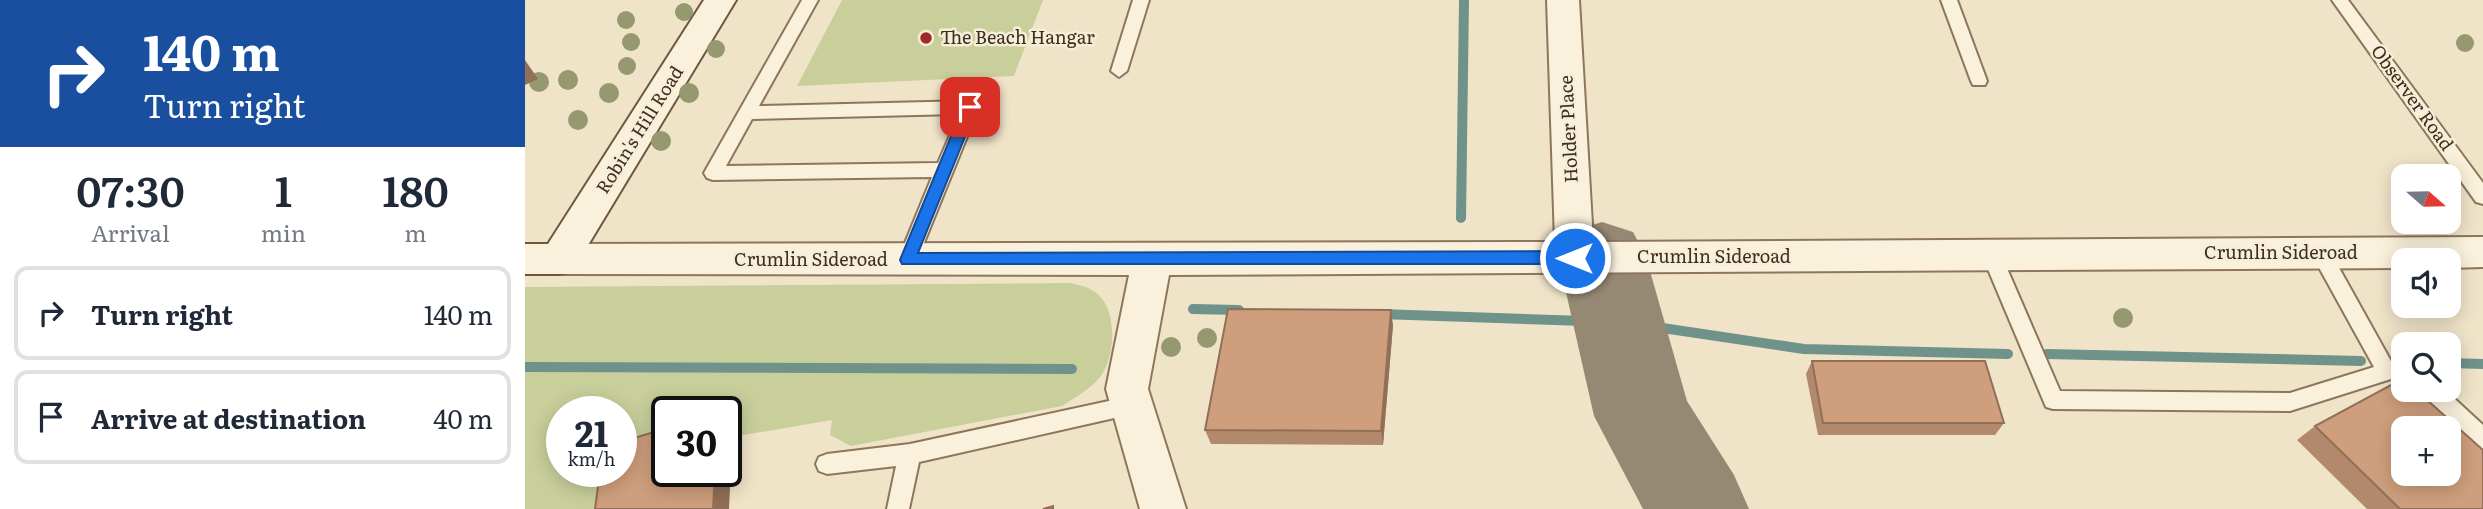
<!DOCTYPE html>
<html lang="en">
<head>
<meta charset="utf-8">
<style>
  :root { --surface:#fff; --page:#f2f2f3; --text:#1f2937; --muted:#747a83; --line:#e0e1e3 }
  body { margin:0; font-family:Literata,serif; background:var(--page); color:var(--text); height:100vh; display:flex; flex-direction:column; font-size:26px; white-space:nowrap }
  * { box-sizing:border-box; margin:0 }
  p { font-size:23px; color:var(--muted) }
  .icon { flex:none; width:38px; height:38px; fill:none; stroke:currentColor; stroke-width:2; stroke-linecap:round; stroke-linejoin:round }
  .map { position:relative; flex:1; overflow:hidden }
  .side { display:flex; flex-direction:column; background:var(--surface); width:525px }
  .side>* { flex:none }
  .hud { background:#1a4fa0; color:#fff; overflow:hidden }
  .needle { width:46px; rotate:110deg }
  .buttons { position:absolute; left:1866px; top:164px; display:grid; gap:14px }
  .buttons a { display:grid; place-items:center; width:70px; height:70px; border-radius:14px; background:var(--surface); box-shadow:0 4px 18px #0003; font-size:35px }
  .speed { position:absolute; left:21px; top:396px; display:flex; gap:14px; font-size:35px; font-weight:700; text-align:center }
  .speed>* { display:grid; place-content:center; width:91px; height:91px; border-radius:50%; background:var(--surface); box-shadow:0 4px 18px #0003; line-height:1 }
  .speed small { font-size:18px; font-weight:400 }
  .speed .limit { border:4px solid #111; border-radius:10px; background:#fff; color:#111 }
  .pin { position:absolute; display:grid; place-items:center; width:60px; height:60px; color:#fff; margin:-30px; border-radius:14px; box-shadow:0 4px 10px #0006 }
  .me { position:absolute; width:77px; margin:-38px; rotate:270deg; stroke-linejoin:round; filter:drop-shadow(0 0 5px #0008) }
  .turn { display:flex; align-items:center; gap:24px; height:147px; padding:0 28px; font-size:32px }
  .turn .icon { width:91px; height:91px; stroke-width:2.5 }
  .turn b { display:block; font-size:49px; line-height:60px }
  .eta { display:flex; justify-content:space-evenly; align-items:center; height:119px; text-align:center }
  .eta b { font-size:42px; font-weight:600; line-height:49px }
  ul { padding:0; list-style:none }
  li { display:flex; align-items:center; gap:21px; height:94px; margin:0 14px 10px; padding:0 14px; border:4px solid var(--line); border-radius:14px }
  li div { flex:1 }
  li b { display:block; font-size:26px }
  li em { font-style:normal }
  main { display:flex; flex:1; min-height:0 }
  .map>svg:first-child { display:block }
  .green { fill:#c9cf9b }
  .lines { fill:none; stroke-linecap:round; stroke-linejoin:round }
  .stream { stroke:#6f938a; stroke-width:10 }
  .taxiway { fill:#968974; fill-rule:evenodd }
  .lane-casing { stroke:#8d765c; stroke-width:4 }
  .street-casing { stroke:#8d765c; stroke-width:4 }
  .secondary-casing { stroke:#6f573f; stroke-width:4 }
  .lane { fill:#faf1dc; fill-rule:evenodd }
  .street { fill:#faf1dc; fill-rule:evenodd }
  .secondary { fill:#faf1dc; fill-rule:evenodd }
  .tree { fill:#96986f }
  .wall { fill:#b2896c }
  .shaded-wall { fill:#916f58 }
  .building { fill:#cf9f7d; stroke:#916f58; stroke-width:2; fill-rule:evenodd }
  .route { fill:#1a73e8; stroke:#114b97; stroke-width:2 }
  .poi-dot { fill:#9e2a2b; stroke:#f7eed8; stroke-width:2.5 }
  .labels { text-anchor:middle; stroke-width:5; stroke-linejoin:round; paint-order:stroke }
  .poi-label { font-size:18px; fill:#3d2e20; stroke:#f7eed8; text-anchor:start }
  .street-label { font-size:18px; fill:#3d2e20; stroke:#f7eed8 }
</style>
</head>
<body>
<main>
<section class="side">
<div class="hud">
<div class="turn"><svg class="icon" aria-label="right" viewBox="0 0 24 24"><path d="M7 20v-9h11M14 6l5 5-5 5"/></svg><div><b>140 m</b>Turn right</div></div>
</div>
<div class="eta">
<div><b>07:30</b><p>Arrival</p></div>
<div><b>1</b><p>min</p></div>
<div><b>180</b><p>m</p></div>
</div>
<ul>
<li><svg class="icon" aria-label="right" viewBox="0 0 24 24"><path d="M7 20v-9h11M14 6l5 5-5 5"/></svg><div><b>Turn right</b></div><em>140 m</em></li>
<li><svg class="icon" aria-label="arrive" viewBox="0 0 24 24"><path d="M6 21V4h12l-3 4 3 4H6"/></svg><div><b>Arrive at destination</b></div><em>40 m</em></li>
</ul>
</section>
<div class="map">
<svg width="1958" height="509" viewBox="0 0 1958 509">
  <rect width="100%" height="100%" fill="#f0e4c8"/>
  <!-- green -->
  <g class="green">
    <polygon points="317,0 518,0 489,76 272,86"/>
    <path d="M546,283C552,285 561,286 567,290C592,304 591,348 579,371C571,386 551,397 537,406L326,446L305,435L307,420L207,437L208,426L201,427V411H142V445L96,459V411H37V471H93L71,509H0V287Z"/>
  </g>
  <g class="lines">
    <!-- stream -->
    <g class="stream">
      <polyline points="936,218 939,0"/>
      <polyline points="668,309 714,310"/>
      <polyline points="855,314 1089,322"/>
      <polyline points="1104,323 1279,349 1483,354"/>
      <polyline points="1522,354 1836,361"/>
      <polyline points="1874,362 1878,362"/>
      <polyline points="1923,363 1958,364"/>
      <polyline points="0,367 547,369"/>
    </g>
    <!-- taxiway -->
    <polygon class="taxiway" points="1077,222 1108,232 1121,257 1162,401 1209,475 1224,509 1118,509 1069,416 1033,257 1046,232"/>
    <defs>
      <g id="lane">
        <path d="M277,0H293L234,106L445,101L454,107L390,265L383,268L376,265L373,260L407,177L188,180L182,178L179,173ZM434,114L413,163L201,166L227,119Z"/>
        <polygon points="608,0 624,0 602,71 594,77 586,71"/>
        <polygon points="1416,0 1432,0 1462,81 1460,85 1448,85 1446,81"/>
        <polygon points="1807,0 1823,0 1958,183 1958,204 1951,202"/>
        <polygon points="1796,245 1803,248 1872,372 1869,378 1765,411 1528,409 1521,407 1457,255 1460,250 1467,247 1474,250 1535,391 1765,393 1849,367 1786,253 1789,248"/>
        <polygon points="1895,390 1920,390 1958,425 1958,449 1950,446 1898,396"/>
        <polygon points="607,396 615,398 618,405 615,412 607,414 394,462 384,509 362,509 371,466 302,474 294,471 291,464 294,457 302,454 385,444"/>
      </g>
      <polygon id="street" points="1022,0 1054,0 1068,242 1958,237 1958,267 1923,268 1923,261 1878,261 1878,268 644,275 623,389 661,509 615,509 581,389 604,275 34,274 20,270 15,259 20,248 34,244 1030,242"/>
      <polygon id="secondary" points="179,0 211,0 48,270 34,274 0,274 0,244 23,244"/>
    </defs>
    <!-- lane casing -->
    <use href="#lane" class="lane-casing"/>
    <!-- street casing -->
    <use href="#street" class="street-casing"/>
    <!-- secondary casing -->
    <use href="#secondary" class="secondary-casing"/>
    <!-- lane -->
    <use href="#lane" class="lane"/>
    <!-- street -->
    <use href="#street" class="street"/>
    <!-- secondary -->
    <use href="#secondary" class="secondary"/>
  </g>
  <!-- trees -->
  <g class="tree">
    <circle cx="159" cy="12" r="9"/>
    <circle cx="101" cy="20" r="9"/>
    <circle cx="106" cy="42" r="9"/>
    <circle cx="1940" cy="43" r="9"/>
    <circle cx="191" cy="49" r="9"/>
    <circle cx="102" cy="66" r="9"/>
    <circle cx="43" cy="80" r="10"/>
    <circle cx="14" cy="82" r="10"/>
    <circle cx="84" cy="93" r="10"/>
    <circle cx="164" cy="93" r="10"/>
    <circle cx="53" cy="120" r="10"/>
    <circle cx="136" cy="141" r="10"/>
    <circle cx="1598" cy="318" r="10"/>
    <circle cx="682" cy="338" r="10"/>
    <circle cx="646" cy="347" r="10"/>
  </g>
  <!-- wall -->
  <g class="wall">
    <polygon points="868,325 858,445 686,444 680,430"/>
    <polygon points="1287,361 1479,423 1470,435 1293,435 1281,374"/>
    <polygon points="1790,426 1958,509 1842,509 1772,440"/>
  </g>
  <!-- shaded-wall -->
  <g class="shaded-wall">
    <polygon points="0,60 13,79 0,85"/>
    <polygon points="866,310 868,325 858,445 856,431"/>
    <polygon points="201,420 208,425 204,509 188,509 190,471 201,471"/>
  </g>
  <!-- building -->
  <g class="building">
    <polygon points="703,309 866,310 856,431 680,430"/>
    <polygon points="1287,361 1460,361 1479,423 1298,423"/>
    <path d="M1877,379L1878,390H1891L1958,450V509H1875L1790,426ZM1878,429H1923V474H1878Z"/>
    <polygon points="142,428 142,471 190,471 188,509 70,509 75,471 96,471 96,442"/>
    <polygon points="528,506 528,509 518,509"/>
  </g>
  <!-- route -->
  <polygon class="route" points="445,101 452,107 393,253 1050,251 1058,258 1050,264 377,264 375,260 438,107"/>
  <!-- markers -->
  <circle class="poi-dot" cx="401" cy="38" r="7"/>
  <g class="labels">
    <!-- poi labels -->
    <g class="poi-label">
      <text x="415" y="44">The Beach Hangar</text>
    </g>
    <!-- street labels -->
    <g class="street-label">
      <text transform="translate(1887 98) rotate(54)" y="6">Observer Road</text>
      <text transform="translate(1044 129) rotate(-93)" y="6">Holder Place</text>
      <text transform="translate(115 130) rotate(-58)" y="6">Robin's Hill Road</text>
      <text x="1756" y="259">Crumlin Sideroad</text>
      <text x="1189" y="263">Crumlin Sideroad</text>
      <text x="286" y="266">Crumlin Sideroad</text>
    </g>
  </g>
</svg>
<div class="buttons">
<a><svg class="needle" viewBox="-14 -14 28 28"><path d="M0-13l5 13h-10z" fill="#e53935"/><path d="M0 13l5-13h-10z" fill="#747a83"/></svg></a>
<a><svg class="icon" aria-label="sound" viewBox="0 0 24 24"><path d="M4 9h4l5-4v14l-5-4H4zM17 9q2 3 0 6"/></svg></a>
<a><svg class="icon" aria-label="search" viewBox="0 0 24 24"><circle cx="10" cy="10" r="6"/><path d="M15 15l6 6"/></svg></a>
<a>+</a>
</div>
<div class="speed"><div>21<small>km/h</small></div><div class="limit">30</div></div>
<div class="pin" style="left:445px;top:107px;background:#d93025"><svg class="icon" aria-label="arrive" viewBox="0 0 24 24"><path d="M6 21V4h12l-3 4 3 4H6"/></svg></div>
<svg class="me" style="left:1050px;top:258px" viewBox="-20 -20 40 40"><circle r="17" fill="#1a73e8" stroke="#fff" stroke-width="3"/><path d="M0-11L8 9 0 5-8 9z" fill="#fff"/></svg>
</div>
</main>
</body>
</html>
